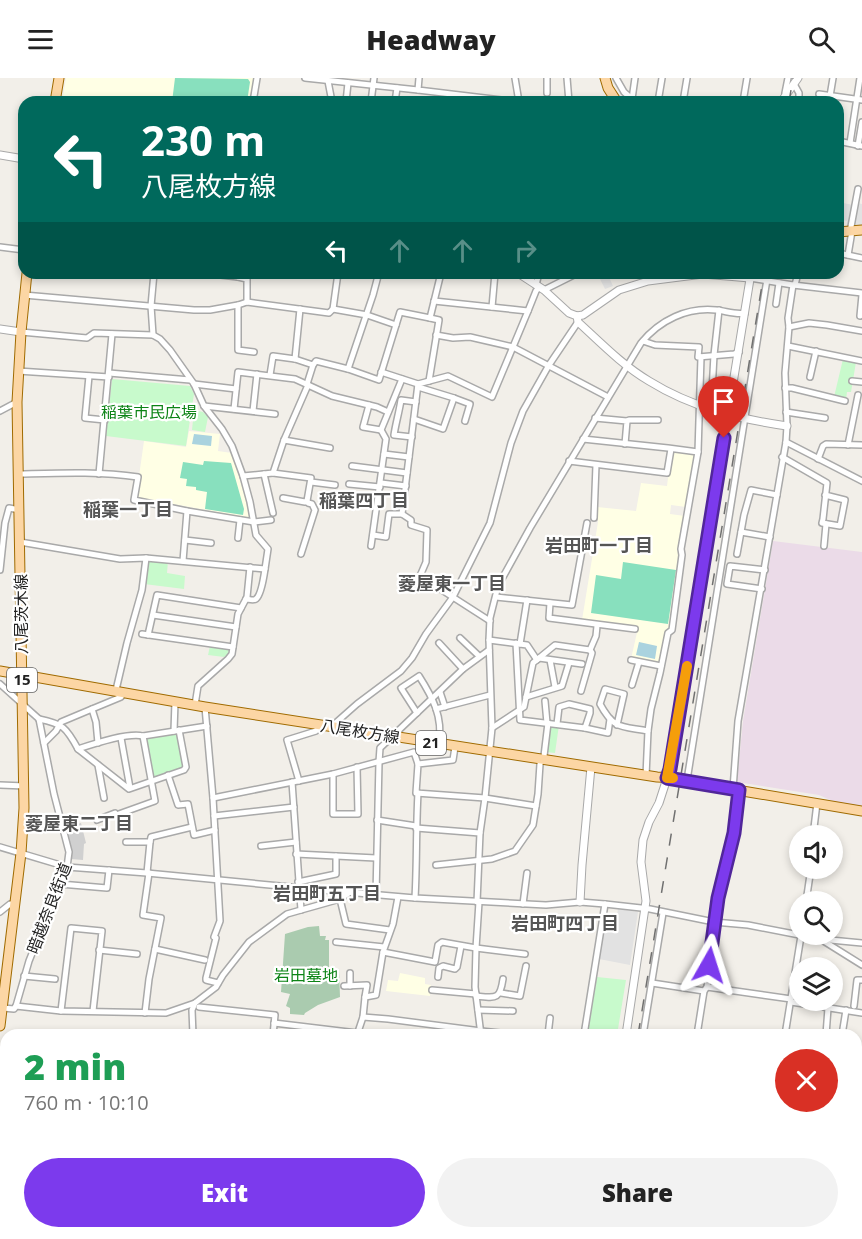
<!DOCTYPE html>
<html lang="en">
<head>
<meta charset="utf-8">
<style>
  :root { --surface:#fff; --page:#f2f2f2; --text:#222; --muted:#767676; --accent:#7c3aed }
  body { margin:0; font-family:"Open Sans","Noto Sans JP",sans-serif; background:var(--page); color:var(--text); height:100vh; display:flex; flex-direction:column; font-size:22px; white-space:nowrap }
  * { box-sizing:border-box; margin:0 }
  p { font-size:20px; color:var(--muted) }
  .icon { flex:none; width:33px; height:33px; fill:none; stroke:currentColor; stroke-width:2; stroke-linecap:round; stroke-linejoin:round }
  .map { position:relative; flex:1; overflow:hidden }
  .panel { position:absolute; left:0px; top:951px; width:862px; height:210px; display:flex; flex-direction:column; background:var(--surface); border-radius:18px 18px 0 0; box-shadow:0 3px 9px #0003 }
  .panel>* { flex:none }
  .banner { position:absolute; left:18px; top:18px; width:826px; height:183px; border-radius:18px; box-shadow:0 3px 9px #0003; background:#00695c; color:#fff; overflow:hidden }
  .buttons { position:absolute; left:789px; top:747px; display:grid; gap:12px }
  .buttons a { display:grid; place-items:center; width:54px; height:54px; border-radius:50%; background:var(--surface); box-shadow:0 3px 9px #0003; font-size:30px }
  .pin { position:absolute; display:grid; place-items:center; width:51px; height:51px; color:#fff; margin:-62px -26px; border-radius:50% 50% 50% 0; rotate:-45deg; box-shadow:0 0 6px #0007 }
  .pin .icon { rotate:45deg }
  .me { position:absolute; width:66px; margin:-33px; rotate:6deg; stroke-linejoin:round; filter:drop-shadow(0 0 4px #0008) }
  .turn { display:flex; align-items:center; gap:21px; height:126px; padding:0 24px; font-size:27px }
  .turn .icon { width:78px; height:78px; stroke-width:2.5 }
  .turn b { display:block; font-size:42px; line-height:51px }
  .lanes { display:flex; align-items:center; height:57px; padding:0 24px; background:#0003; justify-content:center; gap:30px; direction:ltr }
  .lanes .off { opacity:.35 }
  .round { display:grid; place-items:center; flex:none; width:63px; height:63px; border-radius:32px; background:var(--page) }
  .head { display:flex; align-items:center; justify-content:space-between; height:102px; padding:0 24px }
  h1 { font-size:36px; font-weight:800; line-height:45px; color:#1e9e55 }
  .button { display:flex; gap:12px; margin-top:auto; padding:12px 24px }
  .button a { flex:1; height:69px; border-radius:36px; background:var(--accent); color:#fff; font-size:24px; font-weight:800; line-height:69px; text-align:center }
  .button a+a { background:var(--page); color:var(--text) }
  header { display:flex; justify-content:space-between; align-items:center; height:78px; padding:0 24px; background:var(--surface); font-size:27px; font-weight:800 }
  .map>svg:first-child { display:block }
  .industrial { fill:#ebdbe8 }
  .education { fill:#ffffe5 }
  .religious { fill:#d0d0d0 }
  .cemetery { fill:#aacbaf }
  .park { fill:#c8facc }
  .pitch { fill:#88e0be }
  .parking { fill:#e2e2e2 }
  .water { fill:#aad3df }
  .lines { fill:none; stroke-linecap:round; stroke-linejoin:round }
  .minor-casing { stroke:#a9a9a9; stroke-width:8 }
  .tertiary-casing { stroke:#a9a9a9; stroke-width:9 }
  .primary-casing { stroke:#a06b00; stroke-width:11 }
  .minor { stroke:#fff; stroke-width:5 }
  .tertiary { stroke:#fff; stroke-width:7 }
  .primary { stroke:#fcd6a4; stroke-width:9 }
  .rail { stroke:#707070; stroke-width:1.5; stroke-dasharray:12 12; stroke-linecap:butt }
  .route-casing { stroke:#51269a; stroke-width:15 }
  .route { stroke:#7c3aed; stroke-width:10 }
  .slow { stroke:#f59e0b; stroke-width:10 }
  .labels { text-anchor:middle; stroke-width:4.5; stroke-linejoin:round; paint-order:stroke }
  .shield { fill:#fff; stroke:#646464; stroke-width:1.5 }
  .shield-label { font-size:15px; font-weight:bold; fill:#222 }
  .park-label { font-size:16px; fill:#0c8416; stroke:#fff }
  .street-label { font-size:16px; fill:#222; stroke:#fff }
  .neighbourhood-label { font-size:18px; font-weight:bold; fill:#555; stroke:#fff }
</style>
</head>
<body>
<header><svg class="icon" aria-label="menu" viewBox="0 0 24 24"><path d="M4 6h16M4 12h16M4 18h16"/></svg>Headway<svg class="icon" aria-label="search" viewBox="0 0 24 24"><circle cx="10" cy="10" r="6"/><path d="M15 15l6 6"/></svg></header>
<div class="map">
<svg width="862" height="1161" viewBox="0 0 862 1161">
  <rect width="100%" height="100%" fill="#f2efe9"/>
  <!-- industrial -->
  <g class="industrial">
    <polygon points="773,463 862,474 862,729 835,724 819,717 737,704 743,643"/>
    <polygon points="0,1102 6,1103 6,1135 0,1134"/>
  </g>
  <!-- education -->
  <g class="education">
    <polygon points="66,0 255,0 252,24 62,24"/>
    <polygon points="189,353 220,356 218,373 232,375 248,430 249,440 136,419 144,363 186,369"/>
    <polygon points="673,373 695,377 686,429 671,427 670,436 685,438 684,443 681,448 678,471 681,477 671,551 660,586 631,581 638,550 600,545 598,543 582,542 598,444 597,429 636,433 641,405 667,408 671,375"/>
    <polygon points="400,895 425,900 425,906 431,907 430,918 386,913 388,902 398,903"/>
  </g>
  <!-- religious -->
  <polygon class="religious" points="81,745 86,765 84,766 83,782 71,781 71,771 67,749"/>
  <!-- cemetery -->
  <polygon class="cemetery" points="319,848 320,858 326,858 325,862 329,862 329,890 339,891 340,919 318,927 305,935 304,937 290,936 290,930 286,928 290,916 281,914 285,856 308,849"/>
  <!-- park -->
  <g class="park">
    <polygon points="843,281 856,284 851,314 847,314 846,322 834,319"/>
    <polygon points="112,301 190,308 194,316 186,368 106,358"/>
    <polygon points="194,332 203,334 208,339 205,354 192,352"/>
    <polygon points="147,481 168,483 167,495 185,498 184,511 144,506"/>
    <polygon points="210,568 229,571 228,576 224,579 208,577"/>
    <polygon points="550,646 559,647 555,675 546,674"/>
    <polygon points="174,655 178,656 183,688 181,690 155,699 151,696 145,663 146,660"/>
    <polygon points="597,899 626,902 617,957 607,957 587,954"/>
  </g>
  <!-- pitch -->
  <g class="pitch">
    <polygon points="175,0 248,1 250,4 247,24 172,24"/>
    <polygon points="204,383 231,385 244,431 243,437 205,431 207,414 196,412 196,409 186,408 187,401 180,400 183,384 203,387"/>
    <polygon points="623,484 676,492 668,546 591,535 596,497 621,501"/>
  </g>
  <!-- parking -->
  <g class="parking">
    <polygon points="843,125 853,127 849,152 846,152 847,143 839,141 839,129 842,130"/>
    <polygon points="857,125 862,126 862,150 852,152"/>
    <polygon points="597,195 607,195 613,208 605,211"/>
    <polygon points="618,831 638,834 630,887 599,881 604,847 615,849"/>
  </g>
  <!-- water -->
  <g class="water">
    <polygon points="194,356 212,358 211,368 192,366"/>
    <polygon points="639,564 657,568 655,581 636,577"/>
  </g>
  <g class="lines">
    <defs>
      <g id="minor">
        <polyline points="305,0 418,12"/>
        <polyline points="419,0 418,12 519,24"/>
        <polyline points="515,0 519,24"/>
        <polyline points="547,0 547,15"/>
        <polyline points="567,0 569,24"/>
        <polyline points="616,0 624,14 632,21"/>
        <polyline points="635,0 632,21 635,24"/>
        <polyline points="328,3 332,24"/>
        <polyline points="794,6 799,15 799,24"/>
        <polyline points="785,15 788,0"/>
        <polyline points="819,16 862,22"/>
        <polyline points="253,24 257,0"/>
        <polyline points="346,24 348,5"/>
        <polyline points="371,24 374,0"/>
        <polyline points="395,24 397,10"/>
        <polyline points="658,24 662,0"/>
        <polyline points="683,24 687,0"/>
        <polyline points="743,24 747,0"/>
        <polyline points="829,24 833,0"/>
        <polyline points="838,63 862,68"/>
        <polyline points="850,65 860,0"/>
        <polyline points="858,68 862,44"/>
        <polyline points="850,154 858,111"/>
        <polyline points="0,169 24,172"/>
        <polyline points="838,175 862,180"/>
        <polyline points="848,177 852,153"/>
        <polyline points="203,195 238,199"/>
        <polyline points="238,195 238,199 247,201 247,224"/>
        <polyline points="456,196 478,195"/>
        <polyline points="750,200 793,207 862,215"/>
        <polyline points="536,207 539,195"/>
        <polyline points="795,207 798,195"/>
        <polyline points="544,212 578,195"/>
        <polyline points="24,217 194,232 210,232 238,227"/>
        <polyline points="776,226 779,205"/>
        <polyline points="492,229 495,195"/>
        <polyline points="333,231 338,195"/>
        <polyline points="528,233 536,213 539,209"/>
        <polyline points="860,238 862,217"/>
        <polyline points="789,249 809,245 827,247 862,253"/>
        <polyline points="21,254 87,260 94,255 153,257"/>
        <polyline points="436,257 453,260 470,259 513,269 608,319"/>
        <polyline points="643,263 655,267 699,269 698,279 734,276 739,274"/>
        <polyline points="788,268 862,283"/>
        <polyline points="254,274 238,272 238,227 247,224 329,235 333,231 367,237 396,247"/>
        <polyline points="295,281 300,231"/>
        <polyline points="348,291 373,217 378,198"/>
        <polyline points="18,293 109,299"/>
        <polyline points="381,294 418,306 448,298 492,319 528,233 434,223"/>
        <polyline points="109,295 190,302"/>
        <polyline points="270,297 273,278 295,281 313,287 316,283 348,291 379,302 400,234 430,240 441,195"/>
        <polyline points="89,298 85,340 105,342"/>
        <polyline points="810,299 816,273"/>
        <polyline points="429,303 439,242 430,240"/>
        <polyline points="852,303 862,304"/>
        <polyline points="194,306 236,311"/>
        <polyline points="307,306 313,287"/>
        <polyline points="418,306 402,436 411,442 411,447 427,452 426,484 420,498 490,543"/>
        <polyline points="418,309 454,320 470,326 465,343"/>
        <polyline points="785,310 792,310 845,323"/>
        <polyline points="369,327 363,349 381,352"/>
        <polyline points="204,328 275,336"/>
        <polyline points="234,331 238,294 295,301 332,318 377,329 388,334"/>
        <polyline points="711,332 714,277 719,232"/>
        <polyline points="0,333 17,324"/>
        <polyline points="253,333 257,296"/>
        <polyline points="786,334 825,340"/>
        <polyline points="595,340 627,343 625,366"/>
        <polyline points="414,341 443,351 454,320"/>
        <polyline points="627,343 629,342 658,342"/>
        <path d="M412,359L394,357C396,344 399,335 401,322L416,324"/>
        <polyline points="583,361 668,370 698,374"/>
        <polyline points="284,362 330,370"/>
        <polyline points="786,364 862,403"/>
        <polyline points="848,367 858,317"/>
        <polyline points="384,376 409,379"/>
        <polyline points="782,379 827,405 823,441 822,445 840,448 845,422 825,417"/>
        <polyline points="818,381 823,368 826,366 862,367"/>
        <polyline points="569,383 667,395 671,371"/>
        <polyline points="352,388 407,395"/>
        <polyline points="273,395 311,400 307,423 305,424 283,420"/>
        <path d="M19,396C58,395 99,393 138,399L134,422L187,433L254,444L271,442"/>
        <polyline points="99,396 112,256"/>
        <polyline points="264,396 273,435"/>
        <polyline points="243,398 273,395 284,362 308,307"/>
        <polyline points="311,404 335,407"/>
        <polyline points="381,405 406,408"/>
        <polyline points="349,406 380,409"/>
        <polyline points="594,440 596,387"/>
        <polyline points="741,454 770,459"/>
        <polyline points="373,457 386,459 389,436 402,436"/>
        <polyline points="238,460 240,442"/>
        <polyline points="185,462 211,465"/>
        <polyline points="20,464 120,481 146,480 265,491 268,471 256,457 250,424 243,398 232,368 222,351 204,328 194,306 170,272 160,261 153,257 151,228 154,195"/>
        <polyline points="371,468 386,361 381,352 402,301"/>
        <polyline points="824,468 826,446"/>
        <polyline points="301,476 315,432 312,426 308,425 307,423"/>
        <polyline points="737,476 744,437 751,412 777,417"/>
        <polyline points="183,483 187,433"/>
        <polyline points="0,492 5,445 9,430 20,432"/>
        <polyline points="762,511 727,506 730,488 765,492"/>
        <polyline points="496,519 572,527 587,445"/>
        <path d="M246,521C248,521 254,523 256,521C261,517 264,498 265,491"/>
        <polyline points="550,525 549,540 635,551"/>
        <polyline points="153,537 236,549"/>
        <polyline points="142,556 233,569"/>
        <polyline points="148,557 157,517 241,530"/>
        <polyline points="460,560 479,578"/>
        <polyline points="489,562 527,567 537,582"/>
        <polyline points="439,565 463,591"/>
        <polyline points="516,565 520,642 585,650 590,635 590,631 569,626 559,629 557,646"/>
        <polyline points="520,566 527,522"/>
        <polyline points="539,580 582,586"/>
        <polyline points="550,582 555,609"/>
        <polyline points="631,582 661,588"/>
        <polyline points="0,606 39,641 54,716 69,774 67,789 29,883 16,928"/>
        <polyline points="632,607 639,584"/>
        <polyline points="116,612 127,565 142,512 146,480"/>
        <polyline points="581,613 592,575 590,572"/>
        <polyline points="440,614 445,629"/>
        <polyline points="526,619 562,608 569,585"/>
        <polyline points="545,623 547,645"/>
        <polyline points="195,627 198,608 228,581 232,576 238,536 247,519 250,489"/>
        <polyline points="205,629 213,720 220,843 214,859 216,860 206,900 206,902 218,905"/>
        <polyline points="92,631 121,619 124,614"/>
        <polyline points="436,631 490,617"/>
        <path d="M417,635L401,610L419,598C433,620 443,639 439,665"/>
        <path d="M39,641C63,646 66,649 78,671C93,666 128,654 143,658L207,648"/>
        <path d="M617,647L624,616L605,611L600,626C614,652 621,648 648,653L646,698"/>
        <polyline points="331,649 357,626 401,593 412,580 426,556 453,519 490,445 511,365 523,333 549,287 578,244"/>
        <polyline points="492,650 524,629 533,585 555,567 590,572 596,558 597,548"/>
        <polyline points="585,650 608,655 610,641"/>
        <polyline points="174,653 175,624"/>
        <polyline points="648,653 651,631 660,595 668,555 672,552 682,477 681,471 698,374 701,279"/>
        <polyline points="121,660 130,710"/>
        <polyline points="44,665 56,653 61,644 92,631 96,644 98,665"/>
        <polyline points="455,669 453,682 418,686 416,715 485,720 536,728"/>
        <polyline points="78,671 129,711 184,692 186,689 179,652"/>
        <polyline points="98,687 104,720"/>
        <polyline points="333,696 333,736 358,736 357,689"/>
        <polyline points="688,696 768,195"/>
        <polyline points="168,697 178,727 188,726 194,757 215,752"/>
        <polyline points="299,703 287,662 316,653 319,647"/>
        <polyline points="0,707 25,708"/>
        <polyline points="733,711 738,643 786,364 787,348 785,295 789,249 788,240 793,207"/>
        <polyline points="213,720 333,696 414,674 418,686"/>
        <polyline points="214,738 294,729"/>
        <polyline points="97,742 115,735 116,737 155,723 143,658"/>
        <polyline points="377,742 416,748"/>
        <polyline points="416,750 480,755"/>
        <polyline points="813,758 817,725"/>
        <polyline points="126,764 150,764 151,759 192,749"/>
        <polyline points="261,768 296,764"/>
        <polyline points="0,769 67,789 147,795 322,812 415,820 546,827 580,824 605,826 650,831 714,844 748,847 820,861 862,865"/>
        <polyline points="296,776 376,780"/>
        <polyline points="436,787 492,781 515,773 533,747 538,716 540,686 544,678 548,645"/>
        <polyline points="147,795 150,764"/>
        <polyline points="298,804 336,796 336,778"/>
        <polyline points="60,806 107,810 109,792"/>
        <polyline points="376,817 379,684 380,670 463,591 489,572"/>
        <path d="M415,820C417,785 416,750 418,715"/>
        <polyline points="340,821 346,846 390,852"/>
        <path d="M477,824L480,755L485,720L492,650L489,562L490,540L498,508L530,450L641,265C660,242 687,229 716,232C726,233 736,237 745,235"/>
        <polyline points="479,824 476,870 475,909 481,957"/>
        <polyline points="806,824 811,790"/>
        <polyline points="523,826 527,795"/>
        <polyline points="301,832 340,821 349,815"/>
        <polyline points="0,834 10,826 15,826"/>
        <polyline points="822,862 862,887"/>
        <polyline points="336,864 384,869"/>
        <polyline points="155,871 205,882"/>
        <polyline points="99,872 137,876"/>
        <polyline points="383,874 435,884 438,867 442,864 476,870 525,876"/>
        <polyline points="350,895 350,908"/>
        <polyline points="24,898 55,901"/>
        <polyline points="438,899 439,890 443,888 455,891 457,889 461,868"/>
        <polyline points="652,905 704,913"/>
        <polyline points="344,908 367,907 365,919"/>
        <polyline points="707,909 791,921"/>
        <polyline points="432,912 476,916"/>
        <polyline points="501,915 520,918 526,888"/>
        <path d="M476,918C496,920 500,922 503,901"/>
        <polyline points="791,924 862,935"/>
        <polyline points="854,928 857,902 862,902"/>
        <polyline points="199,929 275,937 273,957"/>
        <polyline points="3,930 14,931 16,928 61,933 166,935 195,925 216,909 223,897 249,864 287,836 301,832 292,704"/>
        <polyline points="478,932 513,933"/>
        <polyline points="61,933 71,850 102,853 93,933"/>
        <polyline points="145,935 149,901 161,840 143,837 149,795"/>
        <polyline points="363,939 388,941 481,953 519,957 529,956 537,957"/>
        <polyline points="274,945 357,955"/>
        <polyline points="194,955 216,957"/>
        <polyline points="193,957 192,932 195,925"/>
        <polyline points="357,957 363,939 365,919 376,917 383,874 393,846 398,819"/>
        <polyline points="548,957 550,940"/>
        <polyline points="584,957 605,826"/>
        <polyline points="643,957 663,835"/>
        <polyline points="697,957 704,913 707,909 718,820 734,755 739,712"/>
        <polyline points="785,957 801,858"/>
        <polyline points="826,957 828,930"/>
        <polyline points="842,957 846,932"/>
        <polyline points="856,977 862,978"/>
        <polyline points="856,1020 862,1021"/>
        <polyline points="0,1067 6,1068"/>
        <polyline points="856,1083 862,1085"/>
        <polyline points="0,1100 6,1101"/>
        <polyline points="856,1118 862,1098"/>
        <polyline points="199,1155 210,1155"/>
        <polyline points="454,1155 469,1161"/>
        <polyline points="734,1155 763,1161"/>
        <polyline points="848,1155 862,1159"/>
        <polyline points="153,1161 154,1155"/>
        <polyline points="217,1161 221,1156 239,1158"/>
        <polyline points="300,1161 302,1155"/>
        <polyline points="354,1161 355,1155"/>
        <polyline points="410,1161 412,1155"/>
        <polyline points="503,1161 504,1155"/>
        <polyline points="567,1161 568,1155"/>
        <polyline points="610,1161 611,1155"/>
        <polyline points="652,1161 653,1155"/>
        <polyline points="678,1161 679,1155"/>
        <polyline points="702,1161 704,1155"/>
      </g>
      <g id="tertiary">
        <polyline points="781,24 798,0"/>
        <polyline points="0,77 24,81"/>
        <polyline points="518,195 544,212 569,235 577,238 583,237 619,212 648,203 703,196 750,200"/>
        <path d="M577,238L578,244C601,265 622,287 649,303C691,329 738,341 787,348"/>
        <polyline points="0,251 21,254"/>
        <polyline points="580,824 582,787 591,689"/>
        <polyline points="626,957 646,823 641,784 643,762 649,744 659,725 670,691 751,195"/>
        <polyline points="593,1161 594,1155"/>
      </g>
      <g id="primary">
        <polyline points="605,0 608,10 617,24"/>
        <polyline points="55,24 59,0"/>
        <polyline points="838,154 862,152"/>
        <polyline points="0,593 205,629 657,699 675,700 695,705 862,733"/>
        <polyline points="0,948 21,775 24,730 17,324 21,254 27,195"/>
      </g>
    </defs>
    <!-- minor casing -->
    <use href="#minor" class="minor-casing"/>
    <!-- tertiary casing -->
    <use href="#tertiary" class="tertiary-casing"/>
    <!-- primary casing -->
    <use href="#primary" class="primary-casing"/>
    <!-- minor -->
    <use href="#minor" class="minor"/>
    <!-- tertiary -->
    <use href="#tertiary" class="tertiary"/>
    <!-- primary -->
    <use href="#primary" class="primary"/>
    <!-- rail -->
    <g class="rail">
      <polyline points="789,24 793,0"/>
      <polyline points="638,957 764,195"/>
      <polyline points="604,1161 605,1155"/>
    </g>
  </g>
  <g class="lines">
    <defs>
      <polyline id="route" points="709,887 718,820 734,755 739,712 667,700 670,691 724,360"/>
    </defs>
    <!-- route casing -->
    <use href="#route" class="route-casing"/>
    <!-- route -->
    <use href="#route" class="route"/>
    <!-- slow -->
    <polyline class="slow" points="673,700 667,700 687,588"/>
  </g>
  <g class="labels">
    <!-- shield labels -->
    <g class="shield">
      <rect x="7" y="590" width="30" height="24" rx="4.5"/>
      <rect x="416" y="653" width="30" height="24" rx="4.5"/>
    </g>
    <g class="shield-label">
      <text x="22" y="607">15</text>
      <text x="431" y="670">21</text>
    </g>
    <!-- park labels -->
    <g class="park-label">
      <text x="149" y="340">稲葉市民広場</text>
      <text x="306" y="903">岩田墓地</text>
    </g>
    <!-- street labels -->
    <g class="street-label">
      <text transform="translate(21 536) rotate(-90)" y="6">八尾茨木線</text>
      <text transform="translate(360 653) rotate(9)" y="6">八尾枚方線</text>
      <text transform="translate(49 830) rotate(-69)" y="6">暗越奈良街道</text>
    </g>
    <!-- neighbourhood labels -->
    <g class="neighbourhood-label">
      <text x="364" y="429">稲葉四丁目</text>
      <text x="128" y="438">稲葉一丁目</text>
      <text x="599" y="474">岩田町一丁目</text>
      <text x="452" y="512">菱屋東一丁目</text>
      <text x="79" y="752">菱屋東二丁目</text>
      <text x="327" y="822">岩田町五丁目</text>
      <text x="565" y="852">岩田町四丁目</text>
    </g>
  </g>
</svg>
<div class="buttons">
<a><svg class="icon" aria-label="sound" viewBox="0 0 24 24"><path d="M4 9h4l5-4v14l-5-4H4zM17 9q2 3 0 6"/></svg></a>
<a><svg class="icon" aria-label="search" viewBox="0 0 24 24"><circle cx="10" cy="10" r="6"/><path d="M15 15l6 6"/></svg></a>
<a><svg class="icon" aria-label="layers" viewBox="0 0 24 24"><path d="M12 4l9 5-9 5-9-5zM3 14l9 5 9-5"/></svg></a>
</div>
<div class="pin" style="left:724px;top:360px;background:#d93025"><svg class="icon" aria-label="arrive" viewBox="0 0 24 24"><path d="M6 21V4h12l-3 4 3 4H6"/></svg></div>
<svg class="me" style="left:709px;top:887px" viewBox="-20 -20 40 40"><path d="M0-17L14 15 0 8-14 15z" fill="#7c3aed" stroke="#fff" stroke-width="4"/></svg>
<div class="banner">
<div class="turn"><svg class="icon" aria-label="left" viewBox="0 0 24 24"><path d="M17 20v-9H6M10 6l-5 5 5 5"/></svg><div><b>230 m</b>八尾枚方線</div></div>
<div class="lanes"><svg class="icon" aria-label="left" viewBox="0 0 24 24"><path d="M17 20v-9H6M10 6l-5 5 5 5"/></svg><svg class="icon off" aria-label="ahead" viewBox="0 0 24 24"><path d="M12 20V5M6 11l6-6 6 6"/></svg><svg class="icon off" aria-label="ahead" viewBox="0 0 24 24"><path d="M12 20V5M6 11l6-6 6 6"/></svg><svg class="icon off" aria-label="right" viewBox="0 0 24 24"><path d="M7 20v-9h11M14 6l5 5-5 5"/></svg></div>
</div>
<section class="panel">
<div class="head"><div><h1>2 min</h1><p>760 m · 10:10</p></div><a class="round" style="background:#d93025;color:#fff"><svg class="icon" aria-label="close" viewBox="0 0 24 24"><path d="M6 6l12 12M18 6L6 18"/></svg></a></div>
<div class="button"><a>Exit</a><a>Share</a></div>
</section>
</div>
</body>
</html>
